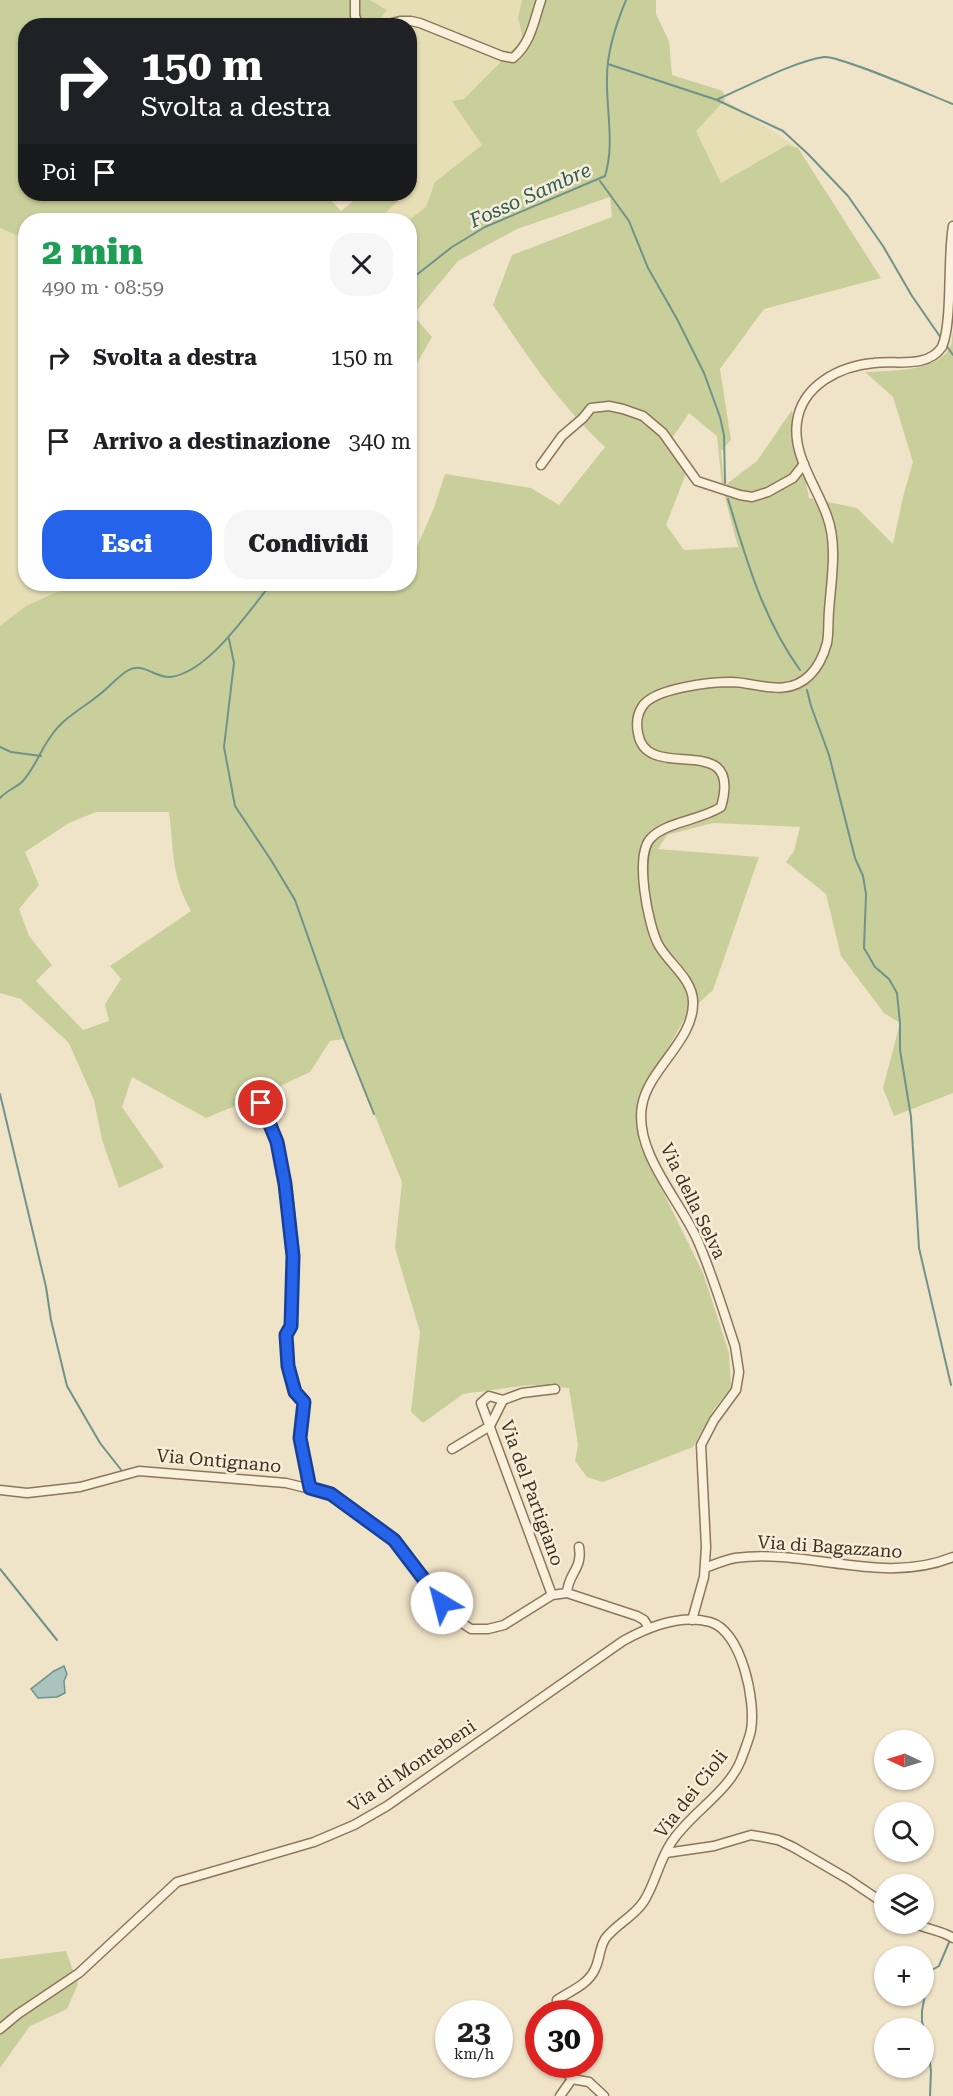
<!DOCTYPE html>
<html lang="it">
<head>
<meta charset="utf-8">
<style>
  :root { --surface:#fff; --page:#f6f6f6; --text:#202124; --muted:#757577; --accent:#2563eb }
  body { margin:0; font-family:"Roboto Serif",serif; background:var(--page); color:var(--text); height:100vh; display:flex; flex-direction:column; font-size:22px; white-space:nowrap }
  * { box-sizing:border-box; margin:0 }
  p { font-size:20px; color:var(--muted) }
  .icon { flex:none; width:33px; height:33px; fill:none; stroke:currentColor; stroke-width:2; stroke-linecap:round; stroke-linejoin:round }
  .map { position:relative; flex:1; overflow:hidden }
  .sheet { position:absolute; left:18px; top:213px; width:399px; height:378px; display:flex; flex-direction:column; background:var(--surface); border-radius:24px; box-shadow:0 2px 4px #0004 }
  .sheet>* { flex:none }
  .top-card { position:absolute; left:18px; top:18px; width:399px; height:183px; border-radius:24px; box-shadow:0 2px 4px #0004; background:#202124; color:#fff; overflow:hidden }
  .needle { width:39px; rotate:274deg }
  .fabs { position:absolute; left:874px; top:1730px; display:grid; gap:12px }
  .fabs a { display:grid; place-items:center; width:60px; height:60px; border-radius:50%; background:var(--surface); box-shadow:0 2px 4px #0004; font-size:30px }
  .speed { position:absolute; left:435px; top:2000px; display:flex; gap:12px; font-size:30px; font-weight:700; text-align:center }
  .speed>* { display:grid; place-content:center; width:78px; height:78px; border-radius:50%; background:var(--surface); box-shadow:0 2px 4px #0004; line-height:1 }
  .speed small { font-size:15px; font-weight:400 }
  .speed .limit { border:9px solid #d22; background:#fff; color:#111 }
  .pin { position:absolute; display:grid; place-items:center; width:51px; height:51px; color:#fff; margin:-26px; border:3px solid #fff; border-radius:50%; box-shadow:0 2px 6px #0007 }
  .me { position:absolute; width:66px; margin:-33px; rotate:323deg; stroke-linejoin:round; filter:drop-shadow(0 0 4px #0008) }
  .turn { display:flex; align-items:center; gap:21px; height:126px; padding:0 24px; font-size:27px }
  .turn .icon { width:78px; height:78px; stroke-width:2.5 }
  .turn b { display:block; font-size:42px; line-height:51px }
  .then { display:flex; align-items:center; height:57px; padding:0 24px; background:#0003; gap:12px; font-size:22px }
  .round { display:grid; place-items:center; flex:none; width:63px; height:63px; border-radius:24px; background:var(--page) }
  .summary { display:flex; align-items:center; justify-content:space-between; height:102px; padding:0 24px }
  h1 { font-size:36px; font-weight:800; line-height:45px; color:#1e9e55 }
  .cta { display:flex; gap:12px; margin-top:auto; padding:12px 24px }
  .cta a { flex:1; height:69px; border-radius:24px; background:var(--accent); color:#fff; font-size:24px; font-weight:800; line-height:69px; text-align:center }
  .cta a+a { background:var(--page); color:var(--text) }
  ul { padding:0; list-style:none }
  li { display:flex; align-items:center; gap:18px; height:84px; padding:0 24px }
  li div { flex:1 }
  li b { display:block; font-size:22px }
  li em { font-style:normal }
  .map>svg:first-child { display:block }
  .farmland { fill:#e6deb5 }
  .green { fill:#c9cf9b; fill-rule:evenodd }
  .water { fill:#a9c4bc; stroke:#6f938a; stroke-width:1.5 }
  .lines { fill:none; stroke-linecap:round; stroke-linejoin:round }
  .stream { stroke:#6f938a; stroke-width:2 }
  .minor-casing { stroke:#8d765c; stroke-width:11 }
  .minor { stroke:#faf1dc; stroke-width:8 }
  .route-casing { stroke:#184099; stroke-width:15 }
  .route { stroke:#2563eb; stroke-width:10 }
  .labels { text-anchor:middle; stroke-width:5; stroke-linejoin:round; paint-order:stroke }
  .street-label { font-size:18px; fill:#3d2e20; stroke:#f7eed8 }
  .water-label { font-size:20px; font-style:italic; fill:#2f5d5a; stroke:#f7eed8 }
</style>
</head>
<body>
<div class="map">
<svg width="953" height="2096" viewBox="0 0 953 2096">
  <rect width="100%" height="100%" fill="#f0e4c8"/>
  <!-- farmland -->
  <g class="farmland">
    <polygon points="370,0 522,0 518,18 523,38 464,99 482,145 435,182 426,207 409,220 378,220 405,194 410,194 410,189 413,185 410,180 410,26 375,25 387,11"/>
    <polygon points="725,100 798,148 787,145 721,184 696,131"/>
    <polygon points="0,228 25,239 26,584 89,584 72,585 26,606 0,626"/>
  </g>
  <!-- green -->
  <g class="green">
    <polygon points="0,0 370,0 387,10 375,26 26,26 26,194 325,194 341,211 362,194 405,194 378,220 205,220 205,218 170,216 162,220 26,220 25,239 0,228"/>
    <path d="M522,0H656V14L669,41L672,75L723,91L725,100L696,131L721,183L787,145L798,148L881,278L764,309L720,369L731,440L721,451L724,486L757,461L792,410L809,498L857,508L893,544L903,497L913,462L893,397L865,372C890,370 940,373 951,345C952,341 952,335 953,331V1093L894,1116L883,1088L900,1023L884,1013L841,956L826,894L786,862L794,851L800,827L713,823L667,835L658,849L759,857L713,990L687,1014L638,1102L639,1143L703,1273L729,1353L731,1388L714,1409L693,1447L603,1482L587,1477L575,1461L578,1445L569,1388L529,1385L463,1394L423,1423L411,1412L420,1332L395,1248L402,1182L344,1039L330,1041L310,1072L250,1100L206,1118L132,1077L122,1107L164,1167L119,1188L102,1140L94,1100L69,1043L21,999L0,993V626L26,606L72,585L410,584V549L415,551L434,508L445,474L531,488L559,505L605,447C560,405 527,356 493,305L512,255L612,217L610,197L517,229L458,261L413,315L432,337L410,375L409,220L426,207L435,182L482,145L452,101L464,99L523,39L518,18ZM689,413L717,436L722,486L738,547L684,550L666,525L687,471L669,443ZM96,812H169C174,850 171,876 191,911L110,966L121,979L105,1004L109,1021L83,1030L36,981L52,965L29,936L19,909L39,885L25,852L69,823Z"/>
    <polygon points="66,1951 78,1984 67,2009 30,2026 0,2068 0,1959"/>
  </g>
  <!-- water -->
  <polygon class="water" points="64,1666 67,1674 64,1681 65,1693 57,1697 38,1698 31,1689 54,1671"/>
  <g class="lines">
    <!-- stream -->
    <g class="stream">
      <polyline points="608,64 717,100 783,131 808,154 848,196 883,246 912,296 941,338"/>
      <path d="M718,99C749,86 792,62 824,57C839,55 932,96 953,104"/>
      <polyline points="600,181 629,221 648,268 677,319 704,373 720,417 724,435 725,483"/>
      <path d="M410,280L452,247L485,227L605,176C615,144 606,110 607,77C607,51 616,24 626,0"/>
      <polyline points="946,345 953,355"/>
      <path d="M728,499C746,559 763,619 800,670"/>
      <polyline points="229,639 234,663 224,747 235,806 271,860 295,900 344,1039 374,1114"/>
      <polyline points="807,690 811,706 829,755 855,858 863,876 866,894 864,948 875,967 889,979 897,993 900,1023 900,1050 911,1117 919,1248 951,1385"/>
      <polyline points="0,747 11,752 41,756"/>
      <path d="M0,798C6,791 15,788 22,782C35,768 40,751 51,736C65,715 88,706 106,689C113,683 119,676 127,671C143,661 154,678 170,677C208,673 248,612 271,584"/>
      <polyline points="0,1094 46,1287 51,1320 67,1386 100,1443 122,1471"/>
      <polyline points="0,1569 57,1640"/>
      <polyline points="930,2096 931,2071 926,2033 922,2022 922,2011 928,1977 930,1971 939,1966 950,1940"/>
    </g>
    <defs>
      <g id="minor">
        <polyline points="355,0 355,16 359,26"/>
        <path d="M381,26L400,21H411L420,23L502,56L513,58C531,43 534,21 541,0"/>
        <polyline points="541,465 562,436 583,418 591,408 609,406 623,409 643,416 663,433 697,481 740,495 752,497 768,492 793,478 804,464"/>
        <path d="M261,1103C266,1116 272,1128 276,1142C295,1201 293,1265 291,1326L286,1335L288,1366L295,1392L304,1403L300,1438L310,1488"/>
        <polyline points="452,1449 490,1426 503,1400"/>
        <polyline points="0,1490 27,1493 80,1487 139,1471 286,1483 331,1494 394,1541 453,1617 471,1629 488,1629 504,1625 552,1595 567,1593 637,1616 644,1620 649,1628"/>
        <path d="M705,1568C715,1564 725,1560 735,1558C809,1548 882,1586 953,1557"/>
        <path d="M567,1593C568,1573 583,1569 579,1547"/>
        <polyline points="552,1595 481,1403 489,1396 503,1400 522,1393 555,1389"/>
        <path d="M692,1620L704,1577L706,1547L701,1445L714,1420L736,1390L739,1372L735,1346C723,1310 712,1273 697,1239C679,1199 634,1152 642,1106C648,1069 695,1040 693,1001C692,978 668,963 658,944C648,924 634,855 651,838C666,822 701,820 721,807C744,727 646,786 638,733C636,723 637,715 642,707C653,688 711,682 732,682C759,683 787,698 810,675C818,667 824,654 827,643C829,633 828,621 829,611C831,581 838,545 827,516C817,487 792,455 797,422C802,385 840,366 874,363C896,360 927,369 942,347C953,320 947,260 953,226"/>
        <polyline points="666,1853 714,1846 751,1835 763,1837 778,1840 793,1847 848,1879 885,1904"/>
        <path d="M915,1923C927,1930 941,1930 953,1938"/>
        <path d="M0,2029L18,2014L79,1973L177,1882L314,1842L354,1825L387,1806L623,1641C648,1627 681,1614 710,1622C742,1631 756,1702 751,1730C749,1740 744,1751 741,1760C728,1793 689,1814 671,1843C659,1861 655,1884 644,1901C634,1917 616,1924 605,1939C599,1949 600,1959 595,1969C588,1985 570,1991 557,2000L556,2013"/>
        <polyline points="566,2064 568,2074 572,2079 589,2082 604,2096"/>
        <polyline points="560,2096 572,2079"/>
      </g>
    </defs>
    <!-- minor casing -->
    <use href="#minor" class="minor-casing"/>
    <!-- minor -->
    <use href="#minor" class="minor"/>
  </g>
  <g class="lines">
    <defs>
      <polyline id="route" points="261,1103 277,1142 285,1184 293,1256 291,1326 286,1335 288,1366 295,1392 304,1402 300,1438 310,1488 331,1494 394,1540 442,1603"/>
    </defs>
    <!-- route casing -->
    <use href="#route" class="route-casing"/>
    <!-- route -->
    <use href="#route" class="route"/>
  </g>
  <g class="labels">
    <!-- street labels -->
    <g class="street-label">
      <text transform="translate(693 1201) rotate(64)" y="6">Via della Selva</text>
      <text transform="translate(219 1461) rotate(5)" y="6">Via Ontignano</text>
      <text transform="translate(532 1493) rotate(70)" y="6">Via del Partigiano</text>
      <text transform="translate(830 1547) rotate(4)" y="6">Via di Bagazzano</text>
      <text transform="translate(412 1766) rotate(-34)" y="6">Via di Montebeni</text>
      <text transform="translate(691 1794) rotate(-52)" y="6">Via dei Cioli</text>
    </g>
    <!-- water labels -->
    <g class="water-label">
      <text transform="translate(530 195) rotate(-24)" y="7">Fosso Sambre</text>
    </g>
  </g>
</svg>
<div class="fabs">
<a><svg class="needle" viewBox="-14 -14 28 28"><path d="M0-13l5 13h-10z" fill="#e53935"/><path d="M0 13l5-13h-10z" fill="#757577"/></svg></a>
<a><svg class="icon" aria-label="search" viewBox="0 0 24 24"><circle cx="10" cy="10" r="6"/><path d="M15 15l6 6"/></svg></a>
<a><svg class="icon" aria-label="layers" viewBox="0 0 24 24"><path d="M12 4l9 5-9 5-9-5zM3 14l9 5 9-5"/></svg></a>
<a>+</a>
<a>−</a>
</div>
<div class="speed"><div>23<small>km/h</small></div><div class="limit">30</div></div>
<div class="pin" style="left:261px;top:1103px;background:#d93025"><svg class="icon" aria-label="arrive" viewBox="0 0 24 24"><path d="M6 21V4h12l-3 4 3 4H6"/></svg></div>
<svg class="me" style="left:442px;top:1603px" viewBox="-20 -20 40 40"><circle r="19" fill="#fff"/><path d="M0-13L10 11 0 6-10 11z" fill="#2563eb"/></svg>
<div class="top-card">
<div class="turn"><svg class="icon" aria-label="right" viewBox="0 0 24 24"><path d="M7 20v-9h11M14 6l5 5-5 5"/></svg><div><b>150 m</b>Svolta a destra</div></div>
<div class="then">Poi<svg class="icon" aria-label="arrive" viewBox="0 0 24 24"><path d="M6 21V4h12l-3 4 3 4H6"/></svg></div>
</div>
<section class="sheet">
<div class="summary"><div><h1>2 min</h1><p>490 m · 08:59</p></div><a class="round"><svg class="icon" aria-label="close" viewBox="0 0 24 24"><path d="M6 6l12 12M18 6L6 18"/></svg></a></div>
<ul>
<li><svg class="icon" aria-label="right" viewBox="0 0 24 24"><path d="M7 20v-9h11M14 6l5 5-5 5"/></svg><div><b>Svolta a destra</b></div><em>150 m</em></li>
<li><svg class="icon" aria-label="arrive" viewBox="0 0 24 24"><path d="M6 21V4h12l-3 4 3 4H6"/></svg><div><b>Arrivo a destinazione</b></div><em>340 m</em></li>
</ul>
<div class="cta"><a>Esci</a><a>Condividi</a></div>
</section>
</div>
</body>
</html>
